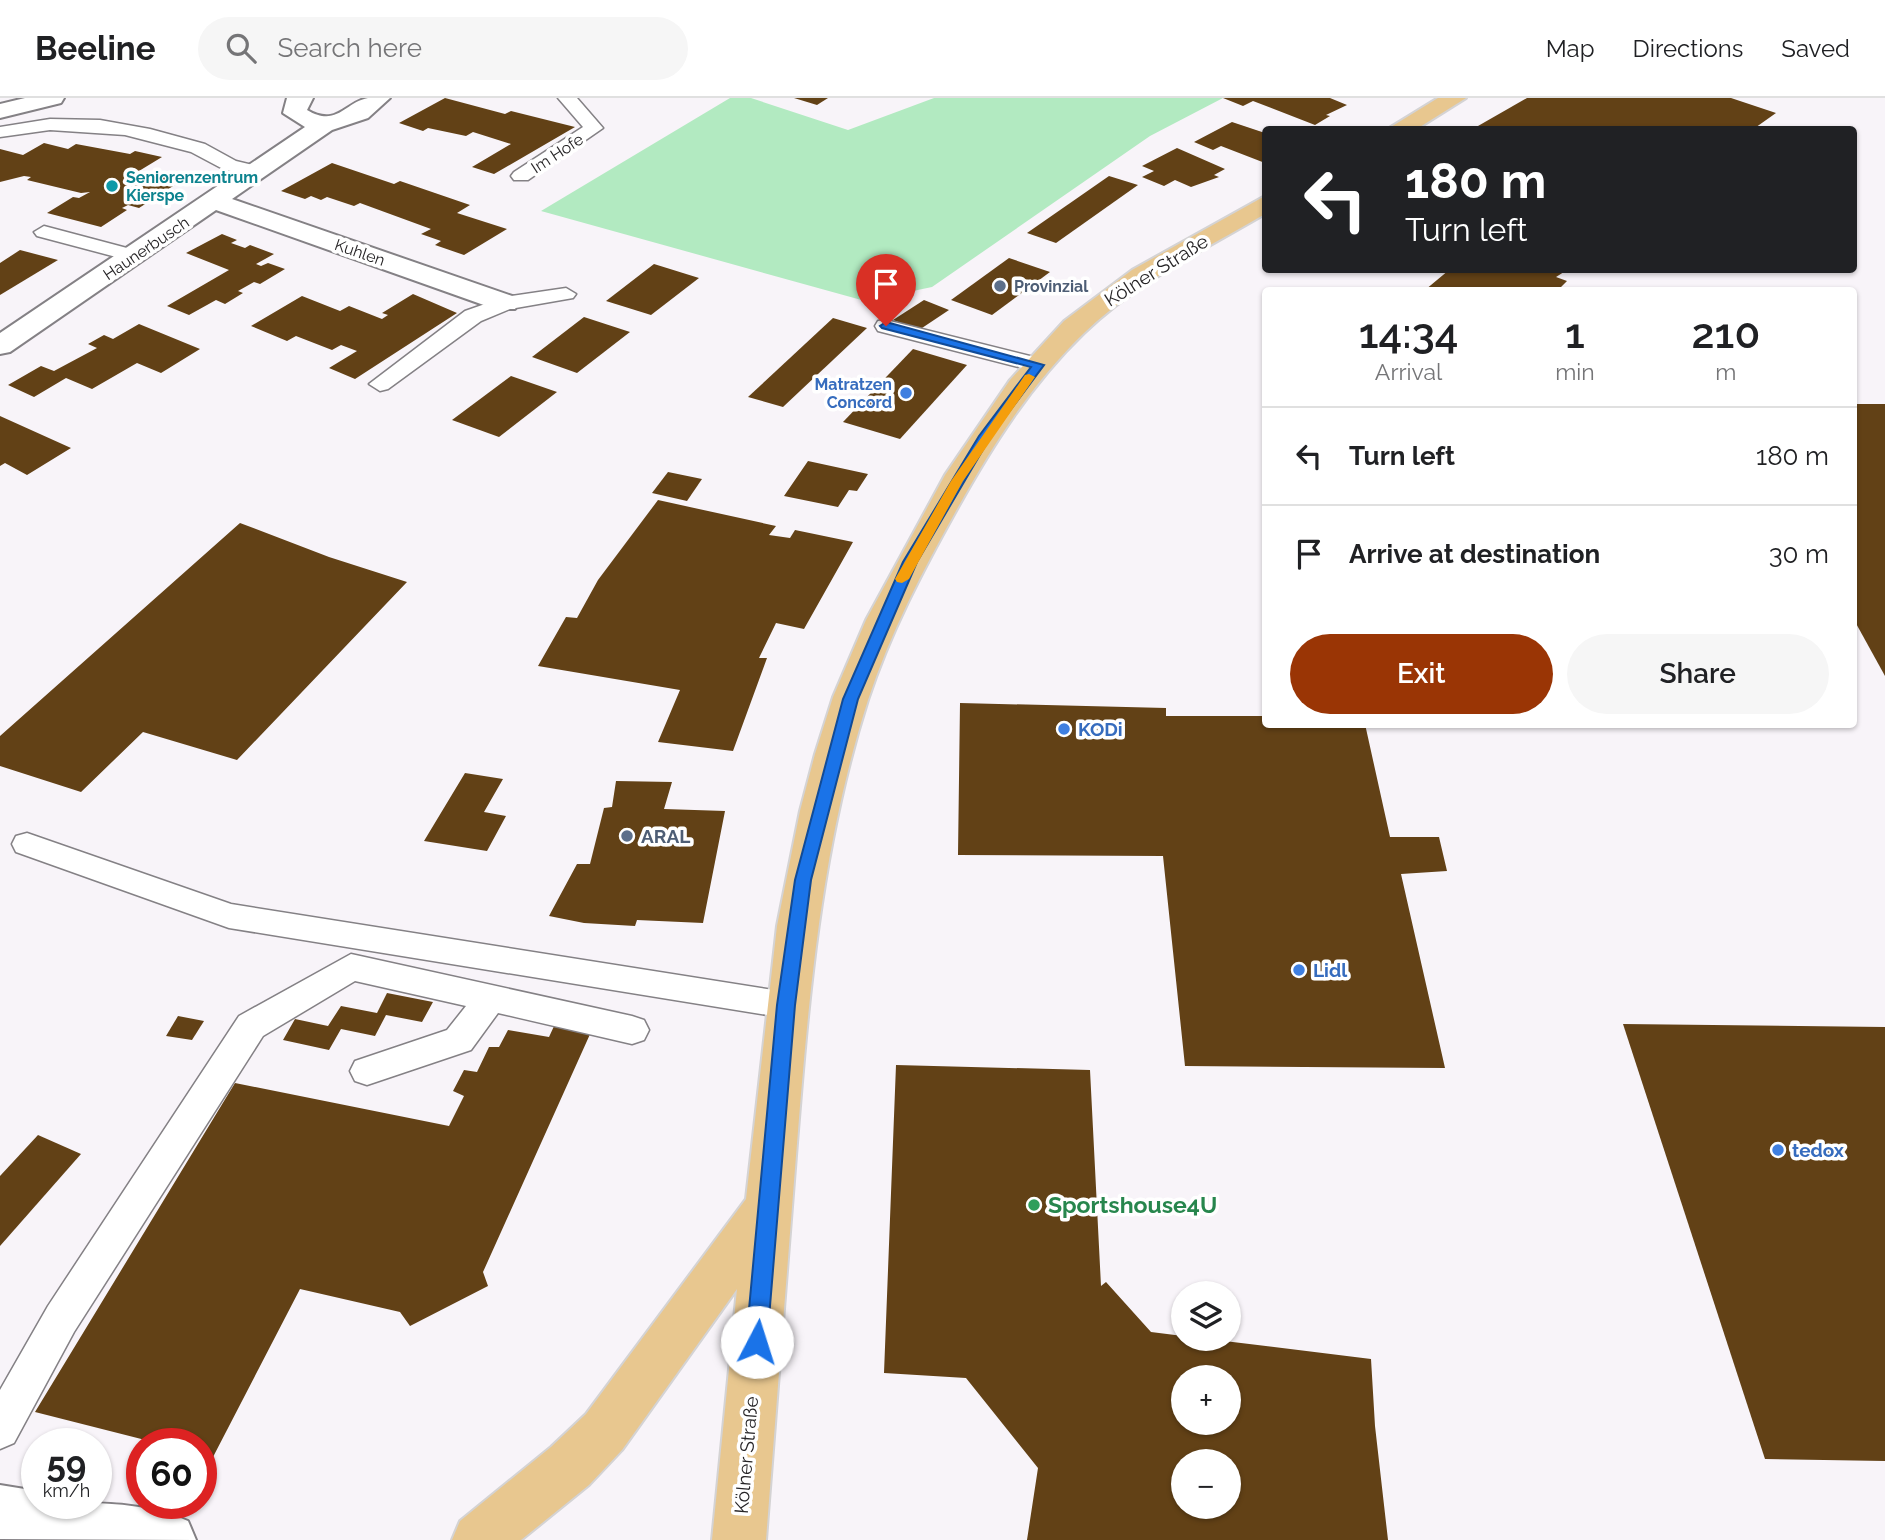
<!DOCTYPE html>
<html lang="en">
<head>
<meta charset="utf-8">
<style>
  :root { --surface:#fff; --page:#f6f6f6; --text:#202124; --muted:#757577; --line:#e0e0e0; --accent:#9a3505 }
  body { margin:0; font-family:Raleway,sans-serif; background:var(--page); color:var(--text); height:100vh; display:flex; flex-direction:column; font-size:26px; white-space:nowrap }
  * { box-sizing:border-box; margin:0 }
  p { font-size:23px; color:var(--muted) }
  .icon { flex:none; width:38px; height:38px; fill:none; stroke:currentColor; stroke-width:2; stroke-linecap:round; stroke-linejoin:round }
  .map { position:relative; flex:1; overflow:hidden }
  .drawer { position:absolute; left:1262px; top:189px; width:595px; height:441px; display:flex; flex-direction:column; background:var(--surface); border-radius:7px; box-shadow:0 2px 5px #0004 }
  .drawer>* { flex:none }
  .top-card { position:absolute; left:1262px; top:28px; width:595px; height:147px; border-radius:7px; box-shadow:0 2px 5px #0004; background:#202124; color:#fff; overflow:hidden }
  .fabs { position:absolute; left:1171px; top:1183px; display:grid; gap:14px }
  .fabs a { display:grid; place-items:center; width:70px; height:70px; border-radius:50%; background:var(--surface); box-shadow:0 2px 5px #0004; font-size:35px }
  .speed { position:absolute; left:21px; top:1330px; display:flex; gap:14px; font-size:35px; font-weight:700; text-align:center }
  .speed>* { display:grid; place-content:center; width:91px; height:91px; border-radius:50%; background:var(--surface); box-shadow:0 2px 5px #0004; line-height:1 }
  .speed small { font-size:18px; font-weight:400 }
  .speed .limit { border:10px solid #d22; background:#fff; color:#111 }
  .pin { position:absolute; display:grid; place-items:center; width:60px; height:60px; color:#fff; margin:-72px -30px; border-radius:50% 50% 50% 0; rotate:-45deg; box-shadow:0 0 7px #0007 }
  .pin .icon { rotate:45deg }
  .me { position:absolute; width:77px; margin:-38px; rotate:5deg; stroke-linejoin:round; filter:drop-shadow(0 0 5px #0008) }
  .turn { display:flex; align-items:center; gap:24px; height:147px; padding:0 28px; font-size:32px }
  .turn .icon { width:91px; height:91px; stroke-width:2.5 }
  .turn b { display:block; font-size:49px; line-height:60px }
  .eta { display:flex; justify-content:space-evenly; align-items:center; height:119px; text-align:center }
  .eta b { font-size:42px; font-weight:600; line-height:49px }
  .cta { display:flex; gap:14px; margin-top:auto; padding:14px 28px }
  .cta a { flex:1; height:80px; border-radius:42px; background:var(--accent); color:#fff; font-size:28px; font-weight:600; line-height:80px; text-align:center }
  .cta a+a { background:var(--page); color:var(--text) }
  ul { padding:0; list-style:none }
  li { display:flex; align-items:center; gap:21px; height:98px; padding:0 28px; border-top:2px solid var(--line) }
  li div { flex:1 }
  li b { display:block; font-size:26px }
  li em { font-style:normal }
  header { display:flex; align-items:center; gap:42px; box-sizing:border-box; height:98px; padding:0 35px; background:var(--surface); border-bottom:2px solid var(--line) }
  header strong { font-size:33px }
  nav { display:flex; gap:38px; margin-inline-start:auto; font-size:24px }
  .search { width:490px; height:63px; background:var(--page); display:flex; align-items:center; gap:18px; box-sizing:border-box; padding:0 24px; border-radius:38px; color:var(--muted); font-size:26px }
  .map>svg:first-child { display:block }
  .green { fill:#b2eac1 }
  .building { fill:#624116; fill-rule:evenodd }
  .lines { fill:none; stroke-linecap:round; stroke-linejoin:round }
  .service-casing { stroke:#848185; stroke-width:3 }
  .minor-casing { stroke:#848185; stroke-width:4 }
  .secondary-casing { stroke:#848185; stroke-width:4 }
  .primary-casing { stroke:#d4d3d4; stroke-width:4 }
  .service { fill:#fff; fill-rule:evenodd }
  .minor { fill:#fff; fill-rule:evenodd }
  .secondary { fill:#fff; fill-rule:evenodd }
  .primary { fill:#e8c78f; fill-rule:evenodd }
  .route { fill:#1a73e8; stroke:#114b97; stroke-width:2 }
  .slow { fill:#f59e0b }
  .culture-dot { fill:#0f9aa8; stroke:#fff; stroke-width:2.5 }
  .service-dot { fill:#5c6f8a; stroke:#fff; stroke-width:2.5 }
  .shop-dot { fill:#3f7fe0; stroke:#fff; stroke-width:2.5 }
  .leisure-dot { fill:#2e9e5b; stroke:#fff; stroke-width:2.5 }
  .labels { text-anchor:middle; stroke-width:7; stroke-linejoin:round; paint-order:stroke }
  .far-street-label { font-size:16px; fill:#262426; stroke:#fff }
  .far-culture-label { font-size:16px; font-weight:bold; fill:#0d838f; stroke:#fff; text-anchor:start }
  .far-service-label { font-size:16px; font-weight:bold; fill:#4e5e75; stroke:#fff; text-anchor:start }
  .far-shop-label { font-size:16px; font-weight:bold; fill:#366cbe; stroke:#fff; text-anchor:end }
  .street-label { font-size:19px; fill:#262426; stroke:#fff }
  .shop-label { font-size:19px; font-weight:bold; fill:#366cbe; stroke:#fff; text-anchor:start }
  .service-label { font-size:19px; font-weight:bold; fill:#4e5e75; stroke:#fff; text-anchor:start }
  .near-leisure-label { font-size:23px; font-weight:bold; fill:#27864d; stroke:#fff; text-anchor:start }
</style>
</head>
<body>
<header>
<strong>Beeline</strong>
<div class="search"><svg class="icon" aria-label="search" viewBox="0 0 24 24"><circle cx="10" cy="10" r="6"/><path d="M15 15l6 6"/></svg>Search here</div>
<nav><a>Map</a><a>Directions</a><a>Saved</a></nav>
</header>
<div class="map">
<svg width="1885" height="1442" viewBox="0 0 1885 1442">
  <rect width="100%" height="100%" fill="#f8f4f9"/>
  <!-- green -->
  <polygon class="green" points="730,0 751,0 848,32 934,0 1223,0 1150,38 932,189 865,203 541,113"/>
  <!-- building -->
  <g class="building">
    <polygon points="445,0 505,16 511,13 575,29 494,76 472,69 511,46 473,34 466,38 428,30 423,33 399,25"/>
    <polygon points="794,0 828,0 817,7"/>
    <polygon points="1223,0 1330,0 1347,7 1326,17 1330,18 1315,27 1253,3 1243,8"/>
    <polygon points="1527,0 1731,0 1776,15 1752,32 1471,32"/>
    <polygon points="1232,24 1265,35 1265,65 1221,48 1213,52 1194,44"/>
    <polygon points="44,45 68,51 76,46 130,56 135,53 162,59 139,73 153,76 159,73 187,79 139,110 128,107 122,110 127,112 101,129 47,115 73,99 79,100 90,94 81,95 27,82 31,79 24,78 0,84 0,51 23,57"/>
    <polygon points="1177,50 1225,71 1214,77 1219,79 1191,89 1175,82 1164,88 1142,79 1154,73 1142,68"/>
    <polygon points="332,65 394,86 400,83 470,107 457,115 507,131 464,157 435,147 441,143 421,136 431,131 360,105 354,108 327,99 321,102 311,98 305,101 281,93"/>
    <polygon points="1109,78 1138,87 1056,145 1027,135"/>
    <polygon points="222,136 237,142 231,145 245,150 250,147 274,156 256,166 261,168 268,165 285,171 260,186 254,184 238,193 243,195 225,206 216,202 189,217 167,208 229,172 186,155"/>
    <polygon points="20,152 58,162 0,197 0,165"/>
    <polygon points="1009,160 1050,174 992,217 951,202"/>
    <polygon points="654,166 699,180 651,217 606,203"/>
    <polygon points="1449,172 1567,172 1556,179 1567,183 1558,192 1425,192"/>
    <polygon points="413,196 457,215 355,281 329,270 357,253 341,247 332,252 296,238 287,243 251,228 302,198 340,213 349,208 382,221 388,217 382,215"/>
    <polygon points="924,202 949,212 919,232 893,222"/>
    <polygon points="584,219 630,234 577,275 532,259"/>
    <polygon points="833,220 867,230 783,309 748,299"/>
    <polygon points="139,226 200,251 161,275 137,265 92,291 66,280 34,299 8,287 41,268 54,273 97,250 88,246 104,237 113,241"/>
    <polygon points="913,251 967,267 900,341 843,324"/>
    <polygon points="511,278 557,294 499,339 452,322"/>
    <polygon points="1853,306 1885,306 1885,578 1853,520"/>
    <polygon points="0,318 71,350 27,377 5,365 0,368"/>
    <polygon points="808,363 868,376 857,393 849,392 838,409 784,398"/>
    <polygon points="668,374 702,381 687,403 652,395"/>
    <polygon points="658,402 776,428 769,437 790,440 795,432 853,444 804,531 776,525 759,560 767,560 733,653 658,644 680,592 538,568 566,519 577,520 598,482"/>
    <polygon points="240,425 329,459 407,484 237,662 143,634 81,694 0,668 0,638"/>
    <polygon points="960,605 1166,610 1166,618 1265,618 1265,626 1365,626 1390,739 1439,739 1447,773 1401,776 1445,970 1185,968 1163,758 958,757"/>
    <polygon points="465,675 503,681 484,714 506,718 487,753 424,743"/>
    <polygon points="616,683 672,684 664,711 725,713 703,825 637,822 635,828 584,825 549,818 577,766 590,766 604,710 612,709"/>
    <polygon points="387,895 433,904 422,924 386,917 375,938 341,931 329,952 283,942 295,921 328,928 341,908 377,915"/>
    <polygon points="178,918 204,923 192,942 166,938"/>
    <polygon points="555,926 591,934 483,1174 488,1188 410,1228 400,1214 300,1191 213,1359 201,1356 201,1346 161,1346 35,1314 235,985 449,1028 464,998 453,993 464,972 477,974 489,949 499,949 508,932 549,939"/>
    <polygon points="1623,926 1885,929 1885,1363 1765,1361"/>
    <path d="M896,967L1090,972L1101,1188L1106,1184L1151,1234L1183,1238V1241H1208L1371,1261L1375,1328L1388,1442H1027L1038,1370L966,1280L884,1275ZM1183,1279H1228V1325H1183ZM1183,1363H1228V1409H1183Z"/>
    <polygon points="38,1037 81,1056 0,1148 0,1078"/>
  </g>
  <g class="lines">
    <defs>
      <g id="service">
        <polygon points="558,0 577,0 603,30 528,82 514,82 511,78 514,74 583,29"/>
        <polygon points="50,21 100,22 150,31 205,46 236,63 265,70 267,74 258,80 223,71 191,54 125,37 50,32 0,39 0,29"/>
        <polygon points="44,128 142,154 145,158 135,164 37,138 34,134"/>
        <polygon points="566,190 576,196 573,200 510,211 481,223 388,291 380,293 369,286 465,213 505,199"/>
        <polygon points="886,222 1046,262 1049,267 1038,274 878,233 875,228 878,223"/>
        <polygon points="27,735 231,806 786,894 798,897 802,907 798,917 786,920 229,830 16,754 12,746 16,738"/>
        <polygon points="351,856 632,918 644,922 649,932 644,942 632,946 498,915 471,952 367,987 355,983 350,973 355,963 447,932 466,908 355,883 263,938 74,1234 14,1345 0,1351 0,1292 48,1208 239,918"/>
      </g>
      <g id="minor">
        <polygon points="25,0 64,0 61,5 0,20 0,6"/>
        <path d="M287,0H313L307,12C337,30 345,4 368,0C375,0 383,0 390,0L368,20L332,32L232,101L515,199L519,205L515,211H495L216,112L10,254L0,256V235L305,29L283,15Z"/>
      </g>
      <path id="secondary" d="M0,1387L37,1393V1405C89,1405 138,1402 188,1423L196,1442L0,1441Z"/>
      <g id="primary">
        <polygon points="1438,0 1466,0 1415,32 1386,32"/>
        <path d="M1265,98V116C1203,152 1136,185 1084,235C1031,286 992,348 957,411C923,472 890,535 868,602C818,758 807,920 794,1083C785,1202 775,1322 766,1442H712L737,1191L622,1352L589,1387L521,1442H452L460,1423L551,1349L586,1316L746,1101L777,828L800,713L815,656L833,599L866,522L945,377L1010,282L1064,223L1132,172Z"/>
      </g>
    </defs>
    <!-- service casing -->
    <use href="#service" class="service-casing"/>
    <!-- minor casing -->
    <use href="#minor" class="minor-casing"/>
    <!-- secondary casing -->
    <use href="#secondary" class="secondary-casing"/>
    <!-- primary casing -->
    <use href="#primary" class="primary-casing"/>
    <!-- service -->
    <use href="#service" class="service"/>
    <!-- minor -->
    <use href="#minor" class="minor"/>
    <!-- secondary -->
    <use href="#secondary" class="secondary"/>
    <!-- primary -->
    <use href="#primary" class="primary"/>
  </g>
  <!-- route -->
  <polygon class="route" points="886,224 1044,267 991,338 917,464 858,601 811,782 795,907 767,1244 764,1251 757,1254 749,1251 746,1244 777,907 795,782 843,601 903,464 979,338 1031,269 882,230 880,228"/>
  <!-- slow -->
  <polygon class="slow" points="1029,276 1035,279 963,383 909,481 902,485 897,484 895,481 951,383 1025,277"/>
  <!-- markers -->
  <circle class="culture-dot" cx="112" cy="88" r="7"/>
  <g class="service-dot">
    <circle cx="1000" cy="188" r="7"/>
    <circle cx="627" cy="738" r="7"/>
  </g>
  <g class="shop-dot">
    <circle cx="906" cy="295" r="7"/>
    <circle cx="1064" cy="631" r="7"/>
    <circle cx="1299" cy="872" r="7"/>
    <circle cx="1778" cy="1052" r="7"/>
  </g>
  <circle class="leisure-dot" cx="1034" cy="1107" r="7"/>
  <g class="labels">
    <!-- far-street labels -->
    <g class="far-street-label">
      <text transform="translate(557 55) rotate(-33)" y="6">Im Hofe</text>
      <text transform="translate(146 150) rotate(-34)" y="6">Haunerbusch</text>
      <text transform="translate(360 154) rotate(19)" y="6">Kuhlen</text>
    </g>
    <!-- far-culture labels -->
    <g class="far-culture-label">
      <text x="126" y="85">Seniorenzentrum<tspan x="126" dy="18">Kierspe</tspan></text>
    </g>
    <!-- far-service labels -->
    <g class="far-service-label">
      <text x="1014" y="194">Provinzial</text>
    </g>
    <!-- far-shop labels -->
    <g class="far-shop-label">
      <text x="892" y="292">Matratzen<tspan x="892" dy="18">Concord</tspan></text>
    </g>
    <!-- street labels -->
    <g class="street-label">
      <text transform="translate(1156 172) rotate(-32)" y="7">Kölner Straße</text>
      <text transform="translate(746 1357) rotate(-85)" y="7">Kölner Straße</text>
    </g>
    <!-- shop labels -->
    <g class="shop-label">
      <text x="1078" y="638">KODi</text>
      <text x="1313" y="879">Lidl</text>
      <text x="1792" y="1059">tedox</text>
    </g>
    <!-- service labels -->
    <g class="service-label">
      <text x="641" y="745">ARAL</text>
    </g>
    <!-- near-leisure labels -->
    <g class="near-leisure-label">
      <text x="1048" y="1115">Sportshouse4U</text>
    </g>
  </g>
</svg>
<div class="fabs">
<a><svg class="icon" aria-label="layers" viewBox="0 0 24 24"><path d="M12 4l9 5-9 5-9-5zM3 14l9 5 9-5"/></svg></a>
<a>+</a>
<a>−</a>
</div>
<div class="speed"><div>59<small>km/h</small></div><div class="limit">60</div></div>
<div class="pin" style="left:886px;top:228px;background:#d93025"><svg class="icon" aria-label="arrive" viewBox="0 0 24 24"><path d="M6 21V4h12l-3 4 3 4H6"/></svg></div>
<svg class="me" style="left:757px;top:1244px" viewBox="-20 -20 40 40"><circle r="19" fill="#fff"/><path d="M0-13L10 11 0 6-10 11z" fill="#1a73e8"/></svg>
<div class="top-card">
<div class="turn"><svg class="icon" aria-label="left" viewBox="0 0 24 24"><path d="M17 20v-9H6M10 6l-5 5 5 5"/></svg><div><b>180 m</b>Turn left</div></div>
</div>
<section class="drawer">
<div class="eta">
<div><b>14:34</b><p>Arrival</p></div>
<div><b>1</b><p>min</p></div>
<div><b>210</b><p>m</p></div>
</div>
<ul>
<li><svg class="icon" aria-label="left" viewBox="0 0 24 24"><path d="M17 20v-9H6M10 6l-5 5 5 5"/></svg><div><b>Turn left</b></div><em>180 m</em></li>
<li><svg class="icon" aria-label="arrive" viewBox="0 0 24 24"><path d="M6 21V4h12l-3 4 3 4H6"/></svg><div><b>Arrive at destination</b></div><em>30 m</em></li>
</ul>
<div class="cta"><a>Exit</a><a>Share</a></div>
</section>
</div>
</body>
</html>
